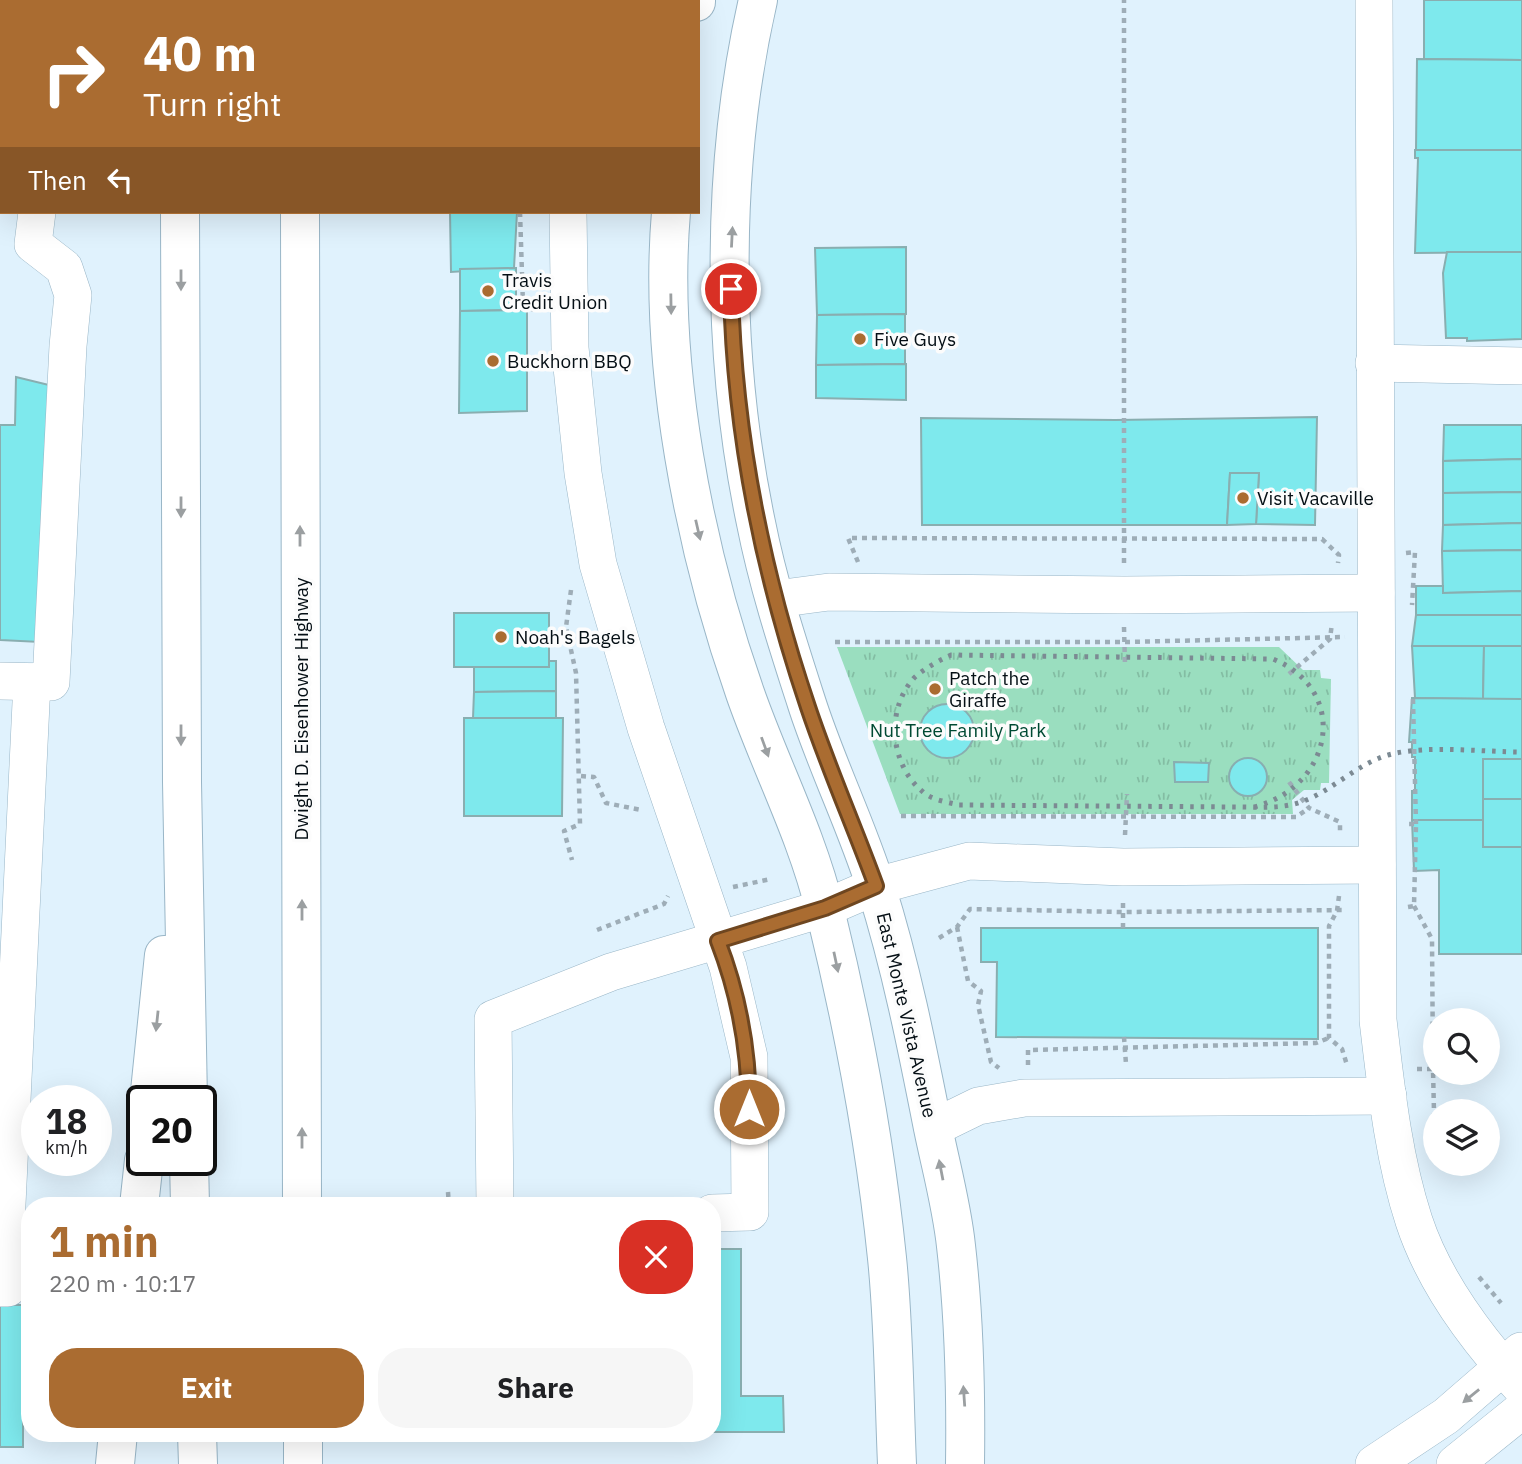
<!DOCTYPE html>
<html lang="en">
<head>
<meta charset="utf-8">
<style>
  :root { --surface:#fff; --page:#f6f6f6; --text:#202124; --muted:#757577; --accent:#aa6c31 }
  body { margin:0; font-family:"IBM Plex Sans",sans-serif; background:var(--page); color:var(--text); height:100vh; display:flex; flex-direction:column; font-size:26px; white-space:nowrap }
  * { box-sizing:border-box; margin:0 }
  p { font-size:23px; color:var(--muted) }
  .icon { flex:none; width:38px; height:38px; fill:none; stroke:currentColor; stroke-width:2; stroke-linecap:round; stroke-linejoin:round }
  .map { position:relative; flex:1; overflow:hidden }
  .side { position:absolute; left:21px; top:1197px; width:700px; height:245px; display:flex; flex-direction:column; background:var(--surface); border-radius:28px; box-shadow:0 7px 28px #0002 }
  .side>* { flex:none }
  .guide { position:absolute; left:0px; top:0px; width:700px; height:214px; box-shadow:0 7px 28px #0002; background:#aa6c31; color:#fff; overflow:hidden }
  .controls { position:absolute; left:1423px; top:1008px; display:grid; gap:14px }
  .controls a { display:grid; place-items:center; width:77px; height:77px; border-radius:50%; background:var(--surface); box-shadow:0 7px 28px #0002; font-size:35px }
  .speed { position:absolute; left:21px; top:1085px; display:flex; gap:14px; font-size:35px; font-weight:700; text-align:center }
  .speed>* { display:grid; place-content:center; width:91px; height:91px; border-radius:50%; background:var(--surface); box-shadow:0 7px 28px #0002; line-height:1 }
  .speed small { font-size:18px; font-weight:400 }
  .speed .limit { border:4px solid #111; border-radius:10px; background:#fff; color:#111 }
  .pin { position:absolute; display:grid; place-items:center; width:60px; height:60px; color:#fff; margin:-30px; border:4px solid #fff; border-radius:50%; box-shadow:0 2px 7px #0007 }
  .me { position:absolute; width:77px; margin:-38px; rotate:0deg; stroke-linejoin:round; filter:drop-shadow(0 0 5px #0008) }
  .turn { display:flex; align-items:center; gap:24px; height:147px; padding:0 28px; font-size:32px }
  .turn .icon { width:91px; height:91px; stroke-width:2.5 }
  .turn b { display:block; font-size:49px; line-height:60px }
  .then { display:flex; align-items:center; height:66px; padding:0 28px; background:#0003; gap:14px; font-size:26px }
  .round { display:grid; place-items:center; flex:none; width:74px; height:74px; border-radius:28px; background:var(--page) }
  .head { display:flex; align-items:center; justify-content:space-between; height:119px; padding:0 28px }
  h1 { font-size:42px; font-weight:800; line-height:52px; color:var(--accent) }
  .action { display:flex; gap:14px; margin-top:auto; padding:14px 28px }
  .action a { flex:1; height:80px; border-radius:28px; background:var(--accent); color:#fff; font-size:28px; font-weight:800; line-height:80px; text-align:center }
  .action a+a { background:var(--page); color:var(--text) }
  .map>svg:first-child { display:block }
  .park { fill:url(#park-tufts) }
  .building { fill:#7ee9ed; stroke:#89aeb0; stroke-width:2 }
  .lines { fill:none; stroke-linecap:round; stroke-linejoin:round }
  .minor-casing { stroke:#99b6c7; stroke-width:38 }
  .major-casing { stroke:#99b6c7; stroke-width:40 }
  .highway-casing { stroke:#99b6c7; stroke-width:40 }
  .path { stroke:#9eadb7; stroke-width:4.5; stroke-dasharray:5 5; stroke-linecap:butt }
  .minor { stroke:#fff; stroke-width:37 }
  .major { stroke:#fff; stroke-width:38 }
  .highway { stroke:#fff; stroke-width:38 }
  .rail { stroke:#7c8a93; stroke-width:5; stroke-dasharray:3.5 7; stroke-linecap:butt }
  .oneway { fill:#9b9fa1 }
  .route-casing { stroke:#6e4620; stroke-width:18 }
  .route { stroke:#aa6c31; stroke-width:12 }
  .poi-dot { fill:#aa6c31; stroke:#fcfcfc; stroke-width:2.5 }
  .labels { text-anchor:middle; stroke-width:7; stroke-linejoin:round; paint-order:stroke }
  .poi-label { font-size:19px; fill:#050f15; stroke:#fcfcfc; text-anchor:start }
  .street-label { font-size:19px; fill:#050f15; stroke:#fcfcfc }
  .park-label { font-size:19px; fill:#004a33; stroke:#fcfcfc }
</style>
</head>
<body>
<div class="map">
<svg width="1522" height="1464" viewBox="0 0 1522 1464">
  <defs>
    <pattern id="park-tufts" width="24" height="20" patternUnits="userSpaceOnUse" patternTransform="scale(1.75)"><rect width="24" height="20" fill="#9adebf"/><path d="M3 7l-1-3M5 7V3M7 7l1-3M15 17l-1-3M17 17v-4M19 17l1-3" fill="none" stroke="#83bda3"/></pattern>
  </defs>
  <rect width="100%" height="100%" fill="#e0f2fd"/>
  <!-- park -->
  <polygon class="park" points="837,647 1279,647 1303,670 1320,670 1321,678 1331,679 1329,783 1321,783 1320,790 1304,790 1292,800 1293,814 900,814"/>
  <!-- building -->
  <g class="building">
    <rect x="463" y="0" width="80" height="2"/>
    <polygon points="1424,0 1522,0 1522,60 1424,59"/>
    <polygon points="1417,59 1522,60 1522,150 1416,150"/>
    <polygon points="1415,150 1522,150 1522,252 1415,253 1418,158 1415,158"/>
    <polygon points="450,212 517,212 514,268 451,272"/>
    <polygon points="906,247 906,314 817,315 815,248"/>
    <polygon points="1447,252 1522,252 1522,339 1467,341 1467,338 1446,338 1443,273"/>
    <polygon points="516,268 516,310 460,311 460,269"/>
    <polygon points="527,310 527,411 459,413 460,311"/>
    <polygon points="905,314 905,364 816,365 817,315"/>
    <polygon points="906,364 906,400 816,398 816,365"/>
    <polygon points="16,377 49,385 40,642 0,640 0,425 15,425"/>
    <polygon points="1317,417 1315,525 1256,524 1259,473 1230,473 1227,525 922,525 921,418 1115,420"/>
    <polygon points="1444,425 1522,425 1522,459 1443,461"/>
    <polygon points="1522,459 1522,492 1443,493 1443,461"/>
    <polygon points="1230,473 1259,473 1256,524 1227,525"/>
    <polygon points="1522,492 1522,523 1443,525 1443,493"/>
    <polygon points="1522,523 1522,550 1442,551 1443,525"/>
    <polygon points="1522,550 1522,591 1443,593 1442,551"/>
    <polygon points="1416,586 1443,586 1443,593 1522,591 1522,615 1416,615"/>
    <rect x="454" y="613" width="95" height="54"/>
    <polygon points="1416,615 1522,615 1522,646 1412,646"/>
    <polygon points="1412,646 1484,646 1483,699 1415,698"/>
    <polygon points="1484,646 1522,646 1522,699 1483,699"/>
    <polygon points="549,661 556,661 556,691 474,692 474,667 549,667"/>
    <polygon points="556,691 556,718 473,718 474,692"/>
    <polygon points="1412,698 1522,699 1522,759 1483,759 1483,820 1412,820 1412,791 1415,791 1415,757 1412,757 1412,742 1409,742"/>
    <circle cx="947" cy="731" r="27"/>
    <polygon points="464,718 563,718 562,816 464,816"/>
    <circle cx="1248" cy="777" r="19"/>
    <rect x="1483" y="759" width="39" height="40"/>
    <polygon points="1174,762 1209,763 1208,782 1175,782"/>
    <rect x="1483" y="799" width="39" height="48"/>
    <polygon points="1412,820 1483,820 1483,847 1522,847 1522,954 1439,954 1439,870 1414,871"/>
    <polygon points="981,928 1318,928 1318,1039 996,1037 997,962 981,962"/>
    <polygon points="712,1249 741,1249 741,1396 783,1396 784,1432 712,1432"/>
    <rect x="0" y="1305" width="23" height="142"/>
  </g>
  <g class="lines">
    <defs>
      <g id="minor">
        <path d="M1374,0L1378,1020C1386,1087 1393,1157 1414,1221C1434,1282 1479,1342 1522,1388"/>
        <polyline points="55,2 55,0"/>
        <polyline points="593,2 594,0"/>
        <polyline points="0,104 2,104"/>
        <polyline points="568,212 570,348 583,473 598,564 646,728 728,967 749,1057 750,1212 712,1213"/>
        <polyline points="1374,363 1522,366"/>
        <polyline points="776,599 829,592 1124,595 1376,593"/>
        <polyline points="0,681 51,682 68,346 73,295 64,268 33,244 37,212"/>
        <polyline points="933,1128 978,1106 1024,1098 1388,1096"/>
        <polyline points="495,1206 493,1019 611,972 825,908 876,886 969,861 1123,867 1377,865"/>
        <polyline points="0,1225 6,1225 32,682"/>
        <polyline points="0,1288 8,1288 6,1225"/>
        <polyline points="1374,1464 1446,1416 1521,1351"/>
        <polyline points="1455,1464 1522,1410"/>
      </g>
      <g id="major">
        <path d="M758,0C720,166 721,356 756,523C768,584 788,645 807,704C827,766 856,824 876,887C901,966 917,1047 933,1128C941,1167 952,1207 956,1246C964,1316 966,1394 965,1464"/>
        <polyline points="696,2 696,0"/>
        <path d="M671,212C658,365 694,548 745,693C770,765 807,835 825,910C853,1024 875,1141 887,1258C894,1326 894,1396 897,1464"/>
      </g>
      <g id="highway">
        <polyline points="180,0 180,2"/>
        <polyline points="299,0 299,2"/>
        <polyline points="349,2 349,0"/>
        <polyline points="180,212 182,782 188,1101"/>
        <polyline points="300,212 302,1206"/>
        <polyline points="149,1101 164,955"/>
        <polyline points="189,1160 190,1206"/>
        <polyline points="139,1206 144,1160"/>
        <polyline points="197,1433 198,1464"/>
        <polyline points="303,1433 303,1464"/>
        <polyline points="115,1464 118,1433"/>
      </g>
    </defs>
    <!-- minor casing -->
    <use href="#minor" class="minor-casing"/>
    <!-- major casing -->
    <use href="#major" class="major-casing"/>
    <!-- highway casing -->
    <use href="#highway" class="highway-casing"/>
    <!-- path -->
    <g class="path">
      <polyline points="520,212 523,305 536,311"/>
      <polyline points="1406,553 1415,552 1412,605"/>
      <polyline points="858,562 848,538 1322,539 1339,555 1338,563"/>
      <polyline points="1124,563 1124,0"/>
      <polyline points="571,590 566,627 576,673 580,824 564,831 572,860"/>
      <polyline points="1124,627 1125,665"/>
      <polyline points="835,642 1125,642 1345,637"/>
      <polyline points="1289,674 1330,639 1332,623"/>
      <polyline points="1413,699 1416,824"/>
      <polyline points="581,776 594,777 606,803 641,810"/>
      <polyline points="1289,782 1309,808 1340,822 1340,835"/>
      <polyline points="901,816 1296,817 1309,808"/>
      <polyline points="1125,835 1127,794"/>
      <polyline points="733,887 771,879"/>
      <polyline points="1339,896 1337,911 1329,926 1329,1038 1342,1049 1347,1065"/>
      <polyline points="1414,906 1432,939 1433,1069"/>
      <polyline points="1408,907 1414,906 1416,824 1409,824"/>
      <polyline points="957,927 968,981 981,991 978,1005 991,1062 999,1068"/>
      <polyline points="1123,928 1123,900"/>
      <polyline points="597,930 664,904 668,896"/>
      <polyline points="939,938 957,927 970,909 1123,912 1346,910"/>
      <polyline points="1124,1037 1126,1064"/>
      <polyline points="1028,1065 1028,1050 1316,1043 1329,1038"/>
      <polyline points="1417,1069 1433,1069 1435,1156"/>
      <polyline points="448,1192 449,1206"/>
      <polyline points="1479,1277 1501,1303"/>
    </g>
    <!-- minor -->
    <use href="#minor" class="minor"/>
    <!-- major -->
    <use href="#major" class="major"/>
    <!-- highway -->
    <use href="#highway" class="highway"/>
    <!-- rail -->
    <path class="rail" d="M1254,807C1333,787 1351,691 1273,659L951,655C938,661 925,668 914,678C885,710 890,765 923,792C932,800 947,802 959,805L1236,807C1258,807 1281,809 1301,802C1333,791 1358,762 1392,754C1429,745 1483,752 1522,752"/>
  </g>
  <!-- one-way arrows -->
  <defs><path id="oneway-solid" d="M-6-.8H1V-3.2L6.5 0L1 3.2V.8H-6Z" transform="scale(1.75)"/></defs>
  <g class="oneway">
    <use href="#oneway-solid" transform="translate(732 237) rotate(-87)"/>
    <use href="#oneway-solid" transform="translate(181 280) rotate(90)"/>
    <use href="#oneway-solid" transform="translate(671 304) rotate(89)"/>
    <use href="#oneway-solid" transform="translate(181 507) rotate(90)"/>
    <use href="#oneway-solid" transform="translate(698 530) rotate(77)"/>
    <use href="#oneway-solid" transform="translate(300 536) rotate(-90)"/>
    <use href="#oneway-solid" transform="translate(181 735) rotate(90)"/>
    <use href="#oneway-solid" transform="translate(765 747) rotate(70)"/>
    <use href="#oneway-solid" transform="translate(302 910) rotate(-90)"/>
    <use href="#oneway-solid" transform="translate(836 962) rotate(78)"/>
    <use href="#oneway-solid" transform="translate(157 1021) rotate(96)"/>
    <use href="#oneway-solid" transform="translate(302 1138) rotate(-90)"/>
    <use href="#oneway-solid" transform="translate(941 1170) rotate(-101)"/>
    <use href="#oneway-solid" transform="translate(964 1396) rotate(-94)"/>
    <use href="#oneway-solid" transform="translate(1471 1396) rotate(141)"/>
  </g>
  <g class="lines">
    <defs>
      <path id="route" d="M731,289C734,432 762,571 808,707C828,767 854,826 876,886L825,908L718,941C739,995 749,1051 749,1109"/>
    </defs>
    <!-- route casing -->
    <use href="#route" class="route-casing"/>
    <!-- route -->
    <use href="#route" class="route"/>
  </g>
  <!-- markers -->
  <g class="poi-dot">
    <circle cx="488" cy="291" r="7"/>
    <circle cx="860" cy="339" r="7"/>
    <circle cx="493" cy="361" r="7"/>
    <circle cx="1243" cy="498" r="7"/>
    <circle cx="501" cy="637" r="7"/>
    <circle cx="935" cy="689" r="7"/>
  </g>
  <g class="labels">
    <!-- poi labels -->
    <g class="poi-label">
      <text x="502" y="287">Travis<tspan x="502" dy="22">Credit Union</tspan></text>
      <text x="874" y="346">Five Guys</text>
      <text x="507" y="368">Buckhorn BBQ</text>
      <text x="1257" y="505">Visit Vacaville</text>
      <text x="515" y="644">Noah's Bagels</text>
      <text x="949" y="685">Patch the<tspan x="949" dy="22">Giraffe</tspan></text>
    </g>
    <!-- street labels -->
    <g class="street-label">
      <text transform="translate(301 709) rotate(-90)" y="7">Dwight D. Eisenhower Highway</text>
      <text transform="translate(907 1015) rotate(77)" y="7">East Monte Vista Avenue</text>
    </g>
    <!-- park labels -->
    <g class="park-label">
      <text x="958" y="737">Nut Tree Family Park</text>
    </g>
  </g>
</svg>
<div class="controls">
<a><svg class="icon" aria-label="search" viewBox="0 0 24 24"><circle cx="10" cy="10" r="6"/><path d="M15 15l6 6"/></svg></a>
<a><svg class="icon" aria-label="layers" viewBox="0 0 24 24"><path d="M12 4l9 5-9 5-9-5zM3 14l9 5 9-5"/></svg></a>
</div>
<div class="speed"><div>18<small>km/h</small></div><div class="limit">20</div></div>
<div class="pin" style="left:731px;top:289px;background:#d93025"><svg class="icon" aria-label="arrive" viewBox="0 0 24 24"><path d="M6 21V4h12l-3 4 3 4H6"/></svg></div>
<svg class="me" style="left:749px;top:1109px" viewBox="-20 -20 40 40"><circle r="17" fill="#aa6c31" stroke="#fff" stroke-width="3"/><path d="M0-11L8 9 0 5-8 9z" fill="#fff"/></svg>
<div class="guide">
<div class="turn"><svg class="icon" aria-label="right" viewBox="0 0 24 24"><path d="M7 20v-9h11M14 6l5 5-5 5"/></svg><div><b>40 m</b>Turn right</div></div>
<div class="then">Then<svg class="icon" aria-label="left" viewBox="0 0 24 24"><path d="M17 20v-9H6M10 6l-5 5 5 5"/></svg></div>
</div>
<section class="side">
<div class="head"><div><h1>1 min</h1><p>220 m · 10:17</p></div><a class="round" style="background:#d93025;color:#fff"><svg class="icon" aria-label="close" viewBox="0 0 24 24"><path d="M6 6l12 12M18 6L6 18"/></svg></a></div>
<div class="action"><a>Exit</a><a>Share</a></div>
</section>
</div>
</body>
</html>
